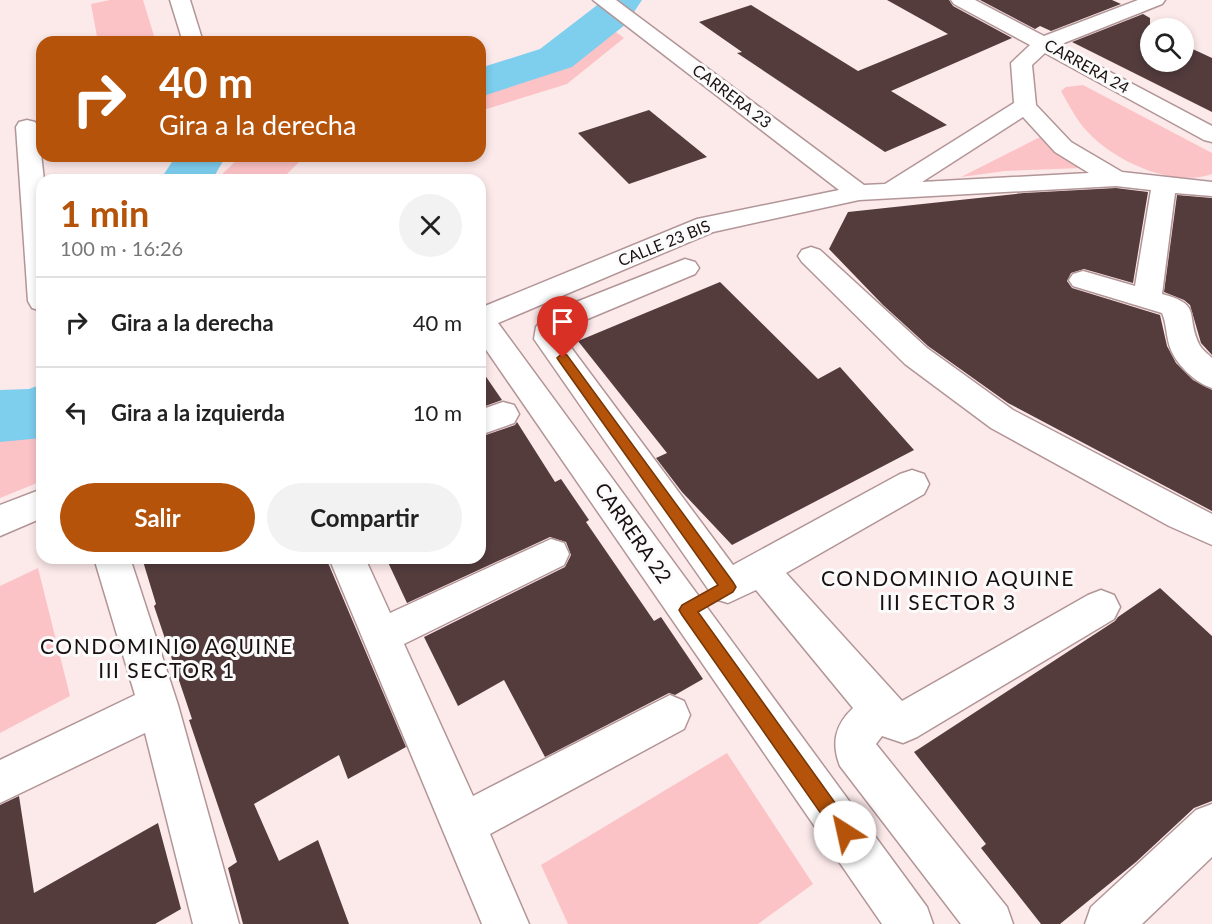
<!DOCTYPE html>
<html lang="es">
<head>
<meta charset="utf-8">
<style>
  :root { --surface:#fff; --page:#f2f2f2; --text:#222; --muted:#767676; --line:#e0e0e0; --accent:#b45309 }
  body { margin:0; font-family:Lato,sans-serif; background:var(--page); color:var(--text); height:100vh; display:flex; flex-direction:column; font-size:22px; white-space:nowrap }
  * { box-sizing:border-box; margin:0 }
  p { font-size:20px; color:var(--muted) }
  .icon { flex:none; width:33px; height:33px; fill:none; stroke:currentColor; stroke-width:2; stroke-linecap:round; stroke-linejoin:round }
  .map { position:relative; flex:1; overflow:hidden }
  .panel { position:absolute; left:36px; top:174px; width:450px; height:390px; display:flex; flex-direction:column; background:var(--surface); border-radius:18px; box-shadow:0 3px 9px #0003 }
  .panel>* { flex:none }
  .guide { position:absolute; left:36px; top:36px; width:450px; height:126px; border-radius:18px; box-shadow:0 3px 9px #0003; background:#b45309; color:#fff; overflow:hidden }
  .buttons { position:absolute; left:1140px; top:18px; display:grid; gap:12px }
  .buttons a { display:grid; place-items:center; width:54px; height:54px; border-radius:50%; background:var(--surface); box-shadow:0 3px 9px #0003; font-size:30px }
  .pin { position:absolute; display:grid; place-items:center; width:51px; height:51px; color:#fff; margin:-62px -26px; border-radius:50% 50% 50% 0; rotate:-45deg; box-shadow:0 0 6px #0007 }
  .pin .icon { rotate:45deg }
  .me { position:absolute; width:66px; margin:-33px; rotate:325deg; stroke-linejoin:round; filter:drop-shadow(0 0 4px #0008) }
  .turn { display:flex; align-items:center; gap:21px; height:126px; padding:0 24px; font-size:27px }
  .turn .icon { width:78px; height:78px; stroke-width:2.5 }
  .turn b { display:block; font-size:42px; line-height:51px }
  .round { display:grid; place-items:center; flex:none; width:63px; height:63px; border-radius:32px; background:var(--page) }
  .head { display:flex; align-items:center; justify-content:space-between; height:102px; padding:0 24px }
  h1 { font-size:36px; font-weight:700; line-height:45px; color:var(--accent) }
  .button { display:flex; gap:12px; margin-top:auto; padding:12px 24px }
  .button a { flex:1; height:69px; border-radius:36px; background:var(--accent); color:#fff; font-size:24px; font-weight:700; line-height:69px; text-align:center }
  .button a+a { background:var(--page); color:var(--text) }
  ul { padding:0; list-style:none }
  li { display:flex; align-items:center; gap:18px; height:90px; padding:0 24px; border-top:2px solid var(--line) }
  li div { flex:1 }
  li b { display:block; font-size:22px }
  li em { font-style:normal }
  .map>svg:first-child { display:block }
  .green { fill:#fcc3c7 }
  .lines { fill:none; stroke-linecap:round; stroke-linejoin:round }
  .river { fill:#7eceee; fill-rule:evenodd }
  .building { fill:#543c3d }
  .minor-casing { stroke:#b29597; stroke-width:3 }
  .minor { fill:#fff; fill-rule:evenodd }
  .route { fill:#b45309; stroke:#753606; stroke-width:1.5 }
  .labels { text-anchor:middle; stroke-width:6; stroke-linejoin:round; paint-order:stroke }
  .far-street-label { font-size:16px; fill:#1a1011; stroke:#fbfbfb }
  .street-label { font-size:20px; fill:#1a1011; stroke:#fbfbfb }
  .neighbourhood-label { font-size:21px; letter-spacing:1.5px; fill:#1a1011; stroke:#fbfbfb }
</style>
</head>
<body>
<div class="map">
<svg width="1212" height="924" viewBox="0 0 1212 924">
  <rect width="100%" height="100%" fill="#fce9ea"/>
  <!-- green -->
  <g class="green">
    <polygon points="110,0 143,0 154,36 126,42 98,42 91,4"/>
    <polygon points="608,26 624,38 567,84 480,111 480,91 555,72"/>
    <path d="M1083,85L1212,153V174C1170,189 1106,158 1080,123C1073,113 1067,102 1061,91L1066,87Z"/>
    <polygon points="1042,136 1082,168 1005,171 961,177"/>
    <polygon points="241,156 305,156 281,180 216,180"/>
    <polygon points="0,426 36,432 42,430 42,481 0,498"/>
    <polygon points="38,568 70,696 0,733 0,586"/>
    <polygon points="727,753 813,884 758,924 568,924 541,865"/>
  </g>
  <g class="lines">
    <!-- river -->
    <g class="river">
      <polygon points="601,0 642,0 626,24 572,67 480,97 480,68 540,49 596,6"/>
      <polygon points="176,156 226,156 212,180 160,180"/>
      <polygon points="42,384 42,438 0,442 0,390 29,389"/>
    </g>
  </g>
  <!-- building -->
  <g class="building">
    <polygon points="887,0 949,0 953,6 1012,38 891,91 947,125 885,152 737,53 742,52 699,22 751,5 858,71 948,34"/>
    <polygon points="980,0 1112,0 1121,4 1051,31 1040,26 1035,29"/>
    <polygon points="1143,14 1150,18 1150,62 1184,62 1184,45 1212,58 1212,112 1072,42"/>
    <polygon points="649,110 707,157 629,184 578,133"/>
    <polygon points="1116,188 1148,192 1133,283 1084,269 1071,273 1067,281 1072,288 1160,315 1167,346 1176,363 1193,380 1212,390 1212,511 1008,403 928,346 883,305 829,249 848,212 1024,193"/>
    <polygon points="1177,195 1212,198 1212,355 1201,343 1190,305 1184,300 1164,292"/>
    <polygon points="720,282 818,379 840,367 914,450 732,545 682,492 656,458 667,453 578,341"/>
    <polygon points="480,368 502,400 480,408"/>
    <polygon points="517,422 555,482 561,479 589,520 586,522 654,621 661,617 703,679 675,695 669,693 545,757 504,680 458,706 424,637 565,567 571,555 566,542 550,537 407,603 386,558 480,558 480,437 515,425"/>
    <polygon points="142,558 326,558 406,747 348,779 339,755 254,804 279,861 318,840 349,924 243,924 228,868 237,862 189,720 192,719 154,606 156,604"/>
    <polygon points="1160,588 1212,636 1212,801 1194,808 1136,862 1060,924 1041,924 981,848 986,844 914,752 1115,621 1118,617"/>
    <polygon points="19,796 34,893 158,823 181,909 155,924 0,924 0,805"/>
  </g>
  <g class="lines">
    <defs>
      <g id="minor">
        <polygon points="170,0 190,0 203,42 183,42"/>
        <path d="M593,0H616L864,185L885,184L1014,103L1011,63L1030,45L954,4L951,0H975L1044,36L1138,0H1165L1162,4L1059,45L1212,126V142L1204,140L1045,53L1032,65L1036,105L1071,142L1122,172L1212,182V196L1175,193L1162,294C1203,305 1185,314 1199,344C1201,349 1208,354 1212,358V388C1197,384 1177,365 1171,350C1166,338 1167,324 1162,313L1073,286L1069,280L1073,274L1083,271L1135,286L1151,190L1116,186L859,200L713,232L498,323L927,907L933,924H882L480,341V308L697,219L839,190ZM1023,117L1055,152L1089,173L922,182Z"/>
        <polygon points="27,120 35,122 38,127 44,180 42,180 42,311 32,308 28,301 16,127 19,122"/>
        <polygon points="811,247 820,250 927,348 1013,410 1212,514 1212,545 1169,526 991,428 905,364 802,262 798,256 802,250"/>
        <path d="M685,259L695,262L699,268L695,274L566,328L564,338L733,565L900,474L912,470L924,474L929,484L924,494L786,573L902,701L1088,595L1101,590L1114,595L1120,607L1114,619L917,737L903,743L882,736L876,744L1007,907L1013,924H961L840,766C831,743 835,725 853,708L756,590L728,603L715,599L534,339L536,327L546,314Z"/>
        <polygon points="503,402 514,405 519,414 514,423 480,435 480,410"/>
        <polygon points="42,489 42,518 0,536 0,505"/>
        <polygon points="551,539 564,543 569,554 564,565 404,644 473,796 670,695 684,701 690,715 684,729 490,834 529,924 482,924 329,558 365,558 390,613"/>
        <polygon points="94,558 130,558 178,705 239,924 193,924 145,733 0,803 0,760 135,695"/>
        <polygon points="1212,804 1212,857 1142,924 1085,924 1091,907 1196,810"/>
      </g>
    </defs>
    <!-- minor casing -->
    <use href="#minor" class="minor-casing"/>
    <!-- minor -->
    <use href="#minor" class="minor"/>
  </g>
  <!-- route -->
  <polygon class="route" points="563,353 567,355 733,582 736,587 733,592 698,612 851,825 854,832 851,838 845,841 838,838 682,615 679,610 682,605 718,585 559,361 557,358"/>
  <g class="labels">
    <!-- far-street labels -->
    <g class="far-street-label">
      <text transform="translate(1087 66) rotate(29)" y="6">CARRERA 24</text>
      <text transform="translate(732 96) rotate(37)" y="6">CARRERA 23</text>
      <text transform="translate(664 243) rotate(-22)" y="6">CALLE 23 BIS</text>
    </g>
    <!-- street labels -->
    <g class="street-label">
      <text transform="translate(633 533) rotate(55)" y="7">CARRERA 22</text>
    </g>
    <!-- neighbourhood labels -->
    <g class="neighbourhood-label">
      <text x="948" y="586">CONDOMINIO AQUINE<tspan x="948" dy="24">III SECTOR 3</tspan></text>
      <text x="167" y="654">CONDOMINIO AQUINE<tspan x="167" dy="24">III SECTOR 1</tspan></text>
    </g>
  </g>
</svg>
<div class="buttons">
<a><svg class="icon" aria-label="search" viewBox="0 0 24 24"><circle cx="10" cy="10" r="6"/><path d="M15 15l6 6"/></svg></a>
</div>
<div class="pin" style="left:563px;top:358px;background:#d93025"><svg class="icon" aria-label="arrive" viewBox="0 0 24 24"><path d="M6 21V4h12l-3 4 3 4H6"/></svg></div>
<svg class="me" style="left:845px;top:832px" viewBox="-20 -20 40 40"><circle r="19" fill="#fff"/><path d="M0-13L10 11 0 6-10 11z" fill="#b45309"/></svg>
<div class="guide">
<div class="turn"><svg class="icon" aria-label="right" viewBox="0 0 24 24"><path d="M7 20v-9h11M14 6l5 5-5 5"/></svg><div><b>40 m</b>Gira a la derecha</div></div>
</div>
<section class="panel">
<div class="head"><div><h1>1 min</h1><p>100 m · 16:26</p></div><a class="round"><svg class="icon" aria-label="close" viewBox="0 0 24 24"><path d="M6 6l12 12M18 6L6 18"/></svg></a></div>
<ul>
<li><svg class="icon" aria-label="right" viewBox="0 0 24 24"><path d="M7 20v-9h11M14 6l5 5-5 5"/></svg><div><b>Gira a la derecha</b></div><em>40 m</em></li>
<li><svg class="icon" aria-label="left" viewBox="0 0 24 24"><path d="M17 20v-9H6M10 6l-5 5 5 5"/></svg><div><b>Gira a la izquierda</b></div><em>10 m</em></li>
</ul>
<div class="button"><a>Salir</a><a>Compartir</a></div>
</section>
</div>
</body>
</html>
